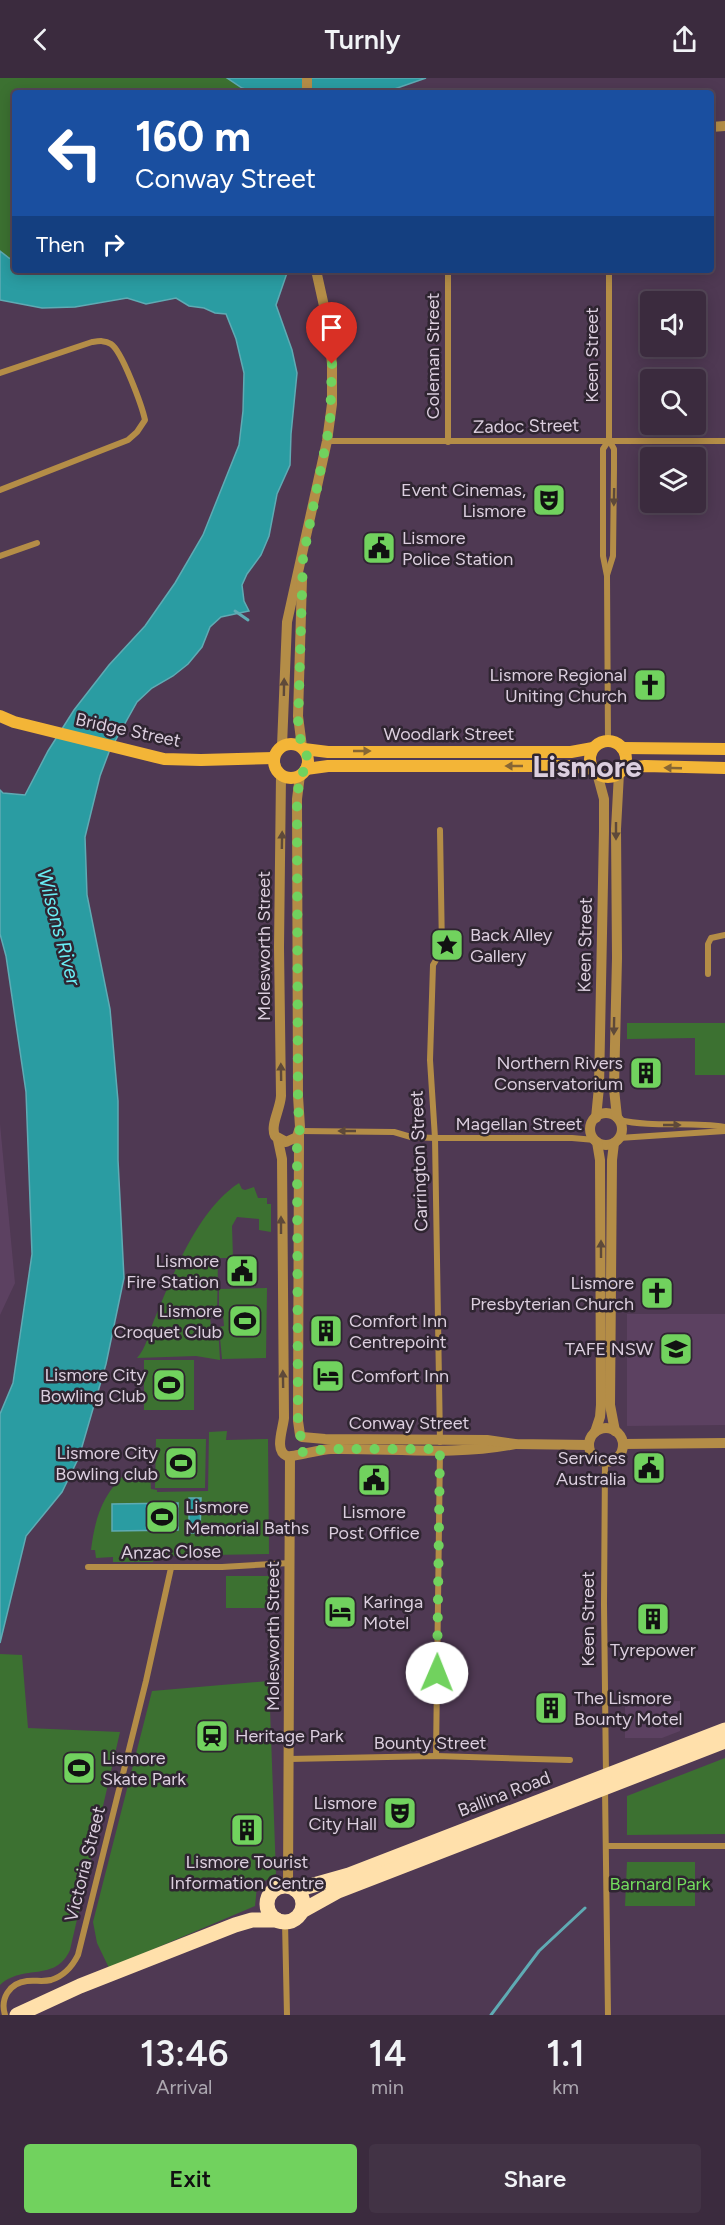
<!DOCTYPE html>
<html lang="en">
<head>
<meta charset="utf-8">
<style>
  :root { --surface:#3b2b3e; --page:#423345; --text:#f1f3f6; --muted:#aca7b0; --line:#544758; --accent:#71d25e }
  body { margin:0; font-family:Figtree,sans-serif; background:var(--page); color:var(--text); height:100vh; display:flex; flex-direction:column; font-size:22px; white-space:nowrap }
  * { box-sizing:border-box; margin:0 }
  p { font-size:20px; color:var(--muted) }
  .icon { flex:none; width:33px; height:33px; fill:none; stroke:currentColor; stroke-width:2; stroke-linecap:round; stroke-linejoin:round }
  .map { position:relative; height:1937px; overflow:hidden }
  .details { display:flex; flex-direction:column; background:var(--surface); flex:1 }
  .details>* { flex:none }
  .top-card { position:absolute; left:12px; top:12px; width:702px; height:183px; border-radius:6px; box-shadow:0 3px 15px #0003,0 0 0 2px var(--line); background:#1a4fa0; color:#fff; overflow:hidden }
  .controls { position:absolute; left:640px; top:213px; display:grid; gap:12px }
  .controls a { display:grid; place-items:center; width:66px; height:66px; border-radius:6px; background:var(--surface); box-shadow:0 3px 15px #0003,0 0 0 2px var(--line); font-size:30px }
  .pin { position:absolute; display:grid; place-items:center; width:51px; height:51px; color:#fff; margin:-62px -26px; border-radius:50% 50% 50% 0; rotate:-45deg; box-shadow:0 0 6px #0007 }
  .pin .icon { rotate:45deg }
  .me { position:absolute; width:66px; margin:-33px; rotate:1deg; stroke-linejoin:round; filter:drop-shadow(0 0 4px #0008) }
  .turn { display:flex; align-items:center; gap:21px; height:126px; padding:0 24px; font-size:27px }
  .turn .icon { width:78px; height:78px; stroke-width:2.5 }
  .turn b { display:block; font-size:42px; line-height:51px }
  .then { display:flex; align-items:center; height:57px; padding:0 24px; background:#0003; gap:12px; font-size:22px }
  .eta { display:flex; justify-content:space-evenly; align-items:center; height:102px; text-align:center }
  .eta b { font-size:36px; font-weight:600; line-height:42px }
  .button { display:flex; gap:12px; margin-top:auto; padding:12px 24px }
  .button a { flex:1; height:69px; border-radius:6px; background:var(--accent); color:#111; font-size:24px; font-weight:600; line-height:69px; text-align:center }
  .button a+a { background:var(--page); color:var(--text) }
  header { display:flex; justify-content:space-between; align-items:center; height:78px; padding:0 24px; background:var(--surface); font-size:27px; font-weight:600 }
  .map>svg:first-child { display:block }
  .built { fill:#5c4161 }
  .green { fill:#3c7131 }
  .water { fill:#2a9ca2; stroke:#5fabb4; stroke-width:1.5 }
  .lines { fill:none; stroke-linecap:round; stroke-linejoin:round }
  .stream { stroke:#5fabb4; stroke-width:3 }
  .minor { stroke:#b48d47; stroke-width:6 }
  .tertiary { stroke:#b48d47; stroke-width:10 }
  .secondary { stroke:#f3b537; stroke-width:12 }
  .primary { stroke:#ffe0ab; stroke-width:15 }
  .oneway { fill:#5e4939 }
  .oneway2 { fill:#876634 }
  .route { stroke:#71d25e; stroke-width:10; stroke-dasharray:0 18 }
  .labels { text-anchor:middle; stroke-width:5; stroke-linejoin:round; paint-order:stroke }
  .street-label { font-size:18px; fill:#dbcede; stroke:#2f2531 }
  .poi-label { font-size:18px; fill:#dbcede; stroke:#2f2531; text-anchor:end }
  .park-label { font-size:18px; fill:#73dd5e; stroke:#2f2531 }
  .water-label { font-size:20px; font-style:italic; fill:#6aeef5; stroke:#2f2531 }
  .town-label { font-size:30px; font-weight:bold; fill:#dbcede; stroke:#2f2531 }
</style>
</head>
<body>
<header><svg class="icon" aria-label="back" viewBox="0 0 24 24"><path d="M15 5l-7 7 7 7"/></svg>Turnly<svg class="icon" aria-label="share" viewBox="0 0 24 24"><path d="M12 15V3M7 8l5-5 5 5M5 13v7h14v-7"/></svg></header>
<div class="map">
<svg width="725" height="1937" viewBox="0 0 725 1937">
  <rect width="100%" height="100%" fill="#4f3953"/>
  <!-- built -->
  <g class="built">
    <polygon points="0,1046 15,1205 0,1237"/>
    <polygon points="725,1236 725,1347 627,1348 627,1236"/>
    <polygon points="680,1623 680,1653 662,1660 625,1660 625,1624"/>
  </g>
  <!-- green -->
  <g class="green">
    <polygon points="0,0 227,0 242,10 259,15 15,15 15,181 9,180 0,173"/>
    <polygon points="627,945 725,945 725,997 695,997 695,960 627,961"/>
    <path d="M239,1105L242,1111L245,1112L254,1109L258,1120H267V1126H271V1154L259,1152V1141L237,1139L232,1148L233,1180H218L217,1238L210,1239L211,1249H218L220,1282L196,1278L137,1280C146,1270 149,1255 154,1242C173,1197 197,1132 239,1105Z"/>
    <polygon points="267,1210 266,1280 222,1281 219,1249 224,1248 223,1237 219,1237 219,1211"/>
    <rect x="144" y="1282" width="50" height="50"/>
    <path d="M227,1353L226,1362L268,1361L269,1476L154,1478L153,1484H113V1479L96,1480L95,1472H91C95,1440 102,1417 126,1395H135V1392L150,1393L151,1411L157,1412V1414L208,1413L209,1354Z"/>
    <polygon points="156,1361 206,1361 205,1410 155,1410"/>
    <rect x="226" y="1498" width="44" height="32"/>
    <path d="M0,1576L22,1577L28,1650L120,1654L70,1872C55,1905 24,1885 0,1907Z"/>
    <polygon points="269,1603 276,1796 257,1808 255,1828 109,1890 97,1865 93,1844 152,1613"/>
    <polygon points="725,1680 725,1756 627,1757 627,1718"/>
    <polygon points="627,1784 695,1784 695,1828 625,1828"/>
  </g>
  <!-- water -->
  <g class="water">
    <polygon points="227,0 426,0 383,15 259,15 242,10"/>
    <polygon points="0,173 9,180 15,181 15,192 288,192 276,227 292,272 297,295 291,356 290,387 277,416 269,458 261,477 247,496 242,507 244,523 249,533 221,539 210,549 202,569 188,586 173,598 152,610 137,624 109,674 100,698 85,759 87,817 110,931 118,1023 118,1082 124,1200 106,1286 79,1379 62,1414 26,1458 0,1565 0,1336 13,1305 32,1176 26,1014 6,878 0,856 0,712 3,715 25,717 48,673 74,632 109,587 145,548 175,505 203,457 239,367 243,333 244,295 236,261 226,236 215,235 204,230 189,228 176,220 146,226 127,220 75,229 42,230 0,222"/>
    <polygon points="189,1420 201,1420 200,1455 189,1455"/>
    <polygon points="178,1425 178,1452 112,1453 112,1426"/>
  </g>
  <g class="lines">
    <!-- stream -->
    <g class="stream">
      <polyline points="235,533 248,542"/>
      <polyline points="491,1937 539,1873 585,1830"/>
    </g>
    <!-- minor -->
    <g class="minor">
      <polyline points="448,192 448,364"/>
      <path d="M0,295L92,264C99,263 105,262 111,266C122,273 142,328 145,342L137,354L128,362L0,412"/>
      <polyline points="327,363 725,363"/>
      <polyline points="0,478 37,465"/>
      <polyline points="607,497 613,478 614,390 614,371 609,362"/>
      <polyline points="608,663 607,498 603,478 603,371 609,362 609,192"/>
      <polyline points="708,896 708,866 711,860 725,857"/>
      <path d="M619,1042C654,1050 690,1043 725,1049"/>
      <polyline points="300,1053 394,1054 411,1059 435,1060 572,1060 595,1062"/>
      <polyline points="619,1060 725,1053"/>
      <polyline points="440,1364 435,1060 430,982 433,887 442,872 440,752"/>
      <polyline points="605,1384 604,1526 606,1698"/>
      <polyline points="88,1489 222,1489 290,1485"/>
      <polyline points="436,1678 440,1371"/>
      <polyline points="289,1681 436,1678 570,1682"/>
      <polyline points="605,1710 608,1937"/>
      <polyline points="607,1768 725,1768"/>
      <polyline points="285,1844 287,1937"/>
      <path d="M5,1937C0,1921 9,1905 27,1903C35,1902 43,1904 51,1902C64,1898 72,1889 78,1877L146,1603L171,1490"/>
    </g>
    <!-- tertiary -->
    <g class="tertiary">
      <polyline points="307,15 307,0"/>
      <polyline points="711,49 725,48"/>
      <polyline points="282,668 287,544 327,363 332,326 332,286 328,246 316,192"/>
      <polyline points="302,669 298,638 302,501"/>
      <path d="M281,697L279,869L281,1018C280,1032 270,1047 275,1058L286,1064L297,1059L300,1049L298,1018L297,721L300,697"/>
      <circle cx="606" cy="1051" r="16"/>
      <polyline points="617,1039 614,1011 617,880 616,751 619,695"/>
      <polyline points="596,1040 599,1009 604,753 604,721 597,695"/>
      <polyline points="299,1056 298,1343 300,1357"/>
      <path d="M278,1062L282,1081L284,1340C283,1351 274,1373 287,1378C290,1380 321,1371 331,1371C392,1370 455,1378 515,1366"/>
      <polyline points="614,1065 612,1082 610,1327 615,1353"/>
      <circle cx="606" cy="1367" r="17"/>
      <polyline points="595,1354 600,1339 601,1327 600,1082 597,1064"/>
      <polyline points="302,1359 325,1361 487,1362 515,1366 589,1367"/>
      <polyline points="623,1366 725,1365"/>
      <polyline points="288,1808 290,1379"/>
    </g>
    <!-- secondary -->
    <g class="secondary">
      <polyline points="0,638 14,644 164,681 201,682 274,680"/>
      <circle cx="608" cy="681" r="18"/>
      <circle cx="291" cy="683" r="17"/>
      <polyline points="622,670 725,671"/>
      <polyline points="304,671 328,674 571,674 593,670"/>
      <polyline points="306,691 328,688 570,688 593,691"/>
      <polyline points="622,691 645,688 725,690"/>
    </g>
    <!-- primary -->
    <g class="primary">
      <circle cx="285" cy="1826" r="18"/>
      <polyline points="296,1812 349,1797 725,1652"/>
      <polyline points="302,1833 338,1813 725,1663"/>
      <polyline points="17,1937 80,1908 235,1847 252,1842 277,1842"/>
    </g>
  </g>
  <!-- one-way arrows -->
  <defs><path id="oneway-solid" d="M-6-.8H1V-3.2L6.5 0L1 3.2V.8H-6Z" transform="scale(1.5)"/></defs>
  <g class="oneway">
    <use href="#oneway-solid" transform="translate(614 419) rotate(91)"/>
    <use href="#oneway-solid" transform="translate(284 609) rotate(-89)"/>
    <use href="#oneway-solid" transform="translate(616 753) rotate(90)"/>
    <use href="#oneway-solid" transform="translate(282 762) rotate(-89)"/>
    <use href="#oneway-solid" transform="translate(614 948) rotate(91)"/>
    <use href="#oneway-solid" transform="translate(281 994) rotate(-91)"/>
    <use href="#oneway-solid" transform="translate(672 1047)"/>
    <use href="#oneway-solid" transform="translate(347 1053) rotate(180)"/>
    <use href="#oneway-solid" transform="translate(281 1147) rotate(-90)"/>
    <use href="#oneway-solid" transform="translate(601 1171) rotate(-90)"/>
    <use href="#oneway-solid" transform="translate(283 1301) rotate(-91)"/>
  </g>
  <g class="oneway2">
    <use href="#oneway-solid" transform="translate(362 673)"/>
    <use href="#oneway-solid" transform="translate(514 688) rotate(-180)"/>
    <use href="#oneway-solid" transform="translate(673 690) rotate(-178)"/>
  </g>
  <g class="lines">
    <!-- route -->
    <polyline class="route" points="332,286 330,345 303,480 298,649 302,669 308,680 306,691 300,697 297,721 298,1029 300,1049 297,1070 298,1343 300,1357 304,1364 302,1374 330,1371 440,1371 437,1595"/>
  </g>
  <!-- icons -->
  <defs>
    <symbol id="theatre-square" viewBox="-11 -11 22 22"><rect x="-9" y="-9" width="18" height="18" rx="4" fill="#71d25e" stroke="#2f2531"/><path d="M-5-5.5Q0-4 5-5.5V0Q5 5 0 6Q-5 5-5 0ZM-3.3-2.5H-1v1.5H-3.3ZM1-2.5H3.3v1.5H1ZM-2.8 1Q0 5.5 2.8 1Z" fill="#111"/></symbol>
    <symbol id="civic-square" viewBox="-11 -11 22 22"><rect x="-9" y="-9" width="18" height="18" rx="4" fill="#71d25e" stroke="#2f2531"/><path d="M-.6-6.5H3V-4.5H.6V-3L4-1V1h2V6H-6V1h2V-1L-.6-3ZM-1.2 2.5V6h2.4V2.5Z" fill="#111"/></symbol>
    <symbol id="church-square" viewBox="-11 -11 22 22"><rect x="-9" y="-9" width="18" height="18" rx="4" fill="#71d25e" stroke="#2f2531"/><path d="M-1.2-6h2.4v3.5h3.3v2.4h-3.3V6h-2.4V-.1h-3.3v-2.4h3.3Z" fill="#111"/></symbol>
    <symbol id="sight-square" viewBox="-11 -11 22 22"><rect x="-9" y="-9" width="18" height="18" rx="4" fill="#71d25e" stroke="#2f2531"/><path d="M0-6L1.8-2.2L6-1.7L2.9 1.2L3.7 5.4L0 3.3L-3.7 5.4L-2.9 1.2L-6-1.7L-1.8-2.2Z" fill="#111"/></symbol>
    <symbol id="building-square" viewBox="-11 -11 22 22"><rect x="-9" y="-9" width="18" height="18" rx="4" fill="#71d25e" stroke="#2f2531"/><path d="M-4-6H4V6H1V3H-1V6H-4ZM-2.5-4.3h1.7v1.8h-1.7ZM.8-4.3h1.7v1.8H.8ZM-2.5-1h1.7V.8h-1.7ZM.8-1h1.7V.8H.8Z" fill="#111"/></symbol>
    <symbol id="stadium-square" viewBox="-11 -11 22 22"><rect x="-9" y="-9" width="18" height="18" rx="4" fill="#71d25e" stroke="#2f2531"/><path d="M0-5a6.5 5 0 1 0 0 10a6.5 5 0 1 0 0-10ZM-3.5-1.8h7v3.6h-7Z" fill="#111"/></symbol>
    <symbol id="university-square" viewBox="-11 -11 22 22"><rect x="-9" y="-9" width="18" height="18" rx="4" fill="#71d25e" stroke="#2f2531"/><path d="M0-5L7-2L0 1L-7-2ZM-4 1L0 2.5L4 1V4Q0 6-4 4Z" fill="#111"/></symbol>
    <symbol id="hotel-square" viewBox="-11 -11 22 22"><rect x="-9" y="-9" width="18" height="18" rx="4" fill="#71d25e" stroke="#2f2531"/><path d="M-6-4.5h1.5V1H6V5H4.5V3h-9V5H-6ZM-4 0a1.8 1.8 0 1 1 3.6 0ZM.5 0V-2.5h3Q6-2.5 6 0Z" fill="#111"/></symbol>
    <symbol id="station-square" viewBox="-11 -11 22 22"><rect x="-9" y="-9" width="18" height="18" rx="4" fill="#71d25e" stroke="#2f2531"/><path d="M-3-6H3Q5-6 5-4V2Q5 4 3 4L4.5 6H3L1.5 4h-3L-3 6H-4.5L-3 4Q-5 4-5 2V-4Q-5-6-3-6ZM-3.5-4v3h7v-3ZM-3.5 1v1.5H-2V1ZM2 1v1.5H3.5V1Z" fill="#111"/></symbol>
  </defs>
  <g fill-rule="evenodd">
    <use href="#theatre-square" x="530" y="403" width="38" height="38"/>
    <use href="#civic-square" x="360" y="451" width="38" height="38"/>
    <use href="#church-square" x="631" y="588" width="38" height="38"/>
    <use href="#sight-square" x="428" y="848" width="38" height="38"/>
    <use href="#building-square" x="627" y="976" width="38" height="38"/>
    <use href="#civic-square" x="223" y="1174" width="38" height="38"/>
    <use href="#church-square" x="638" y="1196" width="38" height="38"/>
    <use href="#stadium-square" x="226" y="1224" width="38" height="38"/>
    <use href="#building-square" x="307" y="1234" width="38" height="38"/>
    <use href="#university-square" x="657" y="1252" width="38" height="38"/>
    <use href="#hotel-square" x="309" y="1279" width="38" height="38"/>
    <use href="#stadium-square" x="150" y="1288" width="38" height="38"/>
    <use href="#stadium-square" x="162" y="1366" width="38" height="38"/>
    <use href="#civic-square" x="630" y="1371" width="38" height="38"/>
    <use href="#civic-square" x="355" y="1383" width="38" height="38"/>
    <use href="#stadium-square" x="143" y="1420" width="38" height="38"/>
    <use href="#hotel-square" x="321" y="1515" width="38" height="38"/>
    <use href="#building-square" x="634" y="1522" width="38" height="38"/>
    <use href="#building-square" x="532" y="1611" width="38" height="38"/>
    <use href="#station-square" x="193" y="1639" width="38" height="38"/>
    <use href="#stadium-square" x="60" y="1671" width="38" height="38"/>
    <use href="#theatre-square" x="381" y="1716" width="38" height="38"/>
    <use href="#building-square" x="228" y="1733" width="38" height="38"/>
  </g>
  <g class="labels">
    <!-- street labels -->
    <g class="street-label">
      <text transform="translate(592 277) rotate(-90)" y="6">Keen Street</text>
      <text transform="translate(433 278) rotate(-90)" y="6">Coleman Street</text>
      <text transform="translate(526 348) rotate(-1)" y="6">Zadoc Street</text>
      <text transform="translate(128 652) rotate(12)" y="6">Bridge Street</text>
      <text x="449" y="662">Woodlark Street</text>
      <text transform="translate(585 867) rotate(-89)" y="6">Keen Street</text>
      <text transform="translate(264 868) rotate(-90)" y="6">Molesworth Street</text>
      <text x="519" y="1052">Magellan Street</text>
      <text transform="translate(419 1083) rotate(-92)" y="6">Carrington Street</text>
      <text x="409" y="1351">Conway Street</text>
      <text transform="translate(171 1474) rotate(-1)" y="6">Anzac Close</text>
      <text transform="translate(588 1541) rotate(-90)" y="6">Keen Street</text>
      <text transform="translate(273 1558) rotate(-90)" y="6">Molesworth Street</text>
      <text x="430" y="1671">Bounty Street</text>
      <text transform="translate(504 1716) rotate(-21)" y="6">Ballina Road</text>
      <text transform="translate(85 1786) rotate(-76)" y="6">Victoria Street</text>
    </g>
    <!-- poi labels -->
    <g class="poi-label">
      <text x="526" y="418">Event Cinemas,<tspan x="526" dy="21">Lismore</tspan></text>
      <text x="402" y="466" text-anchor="start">Lismore<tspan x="402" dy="21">Police Station</tspan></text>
      <text x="627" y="603">Lismore Regional<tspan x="627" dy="21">Uniting Church</tspan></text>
      <text x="470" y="863" text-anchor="start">Back Alley<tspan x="470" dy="21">Gallery</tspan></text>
      <text x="623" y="991">Northern Rivers<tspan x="623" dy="21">Conservatorium</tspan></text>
      <text x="219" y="1189">Lismore<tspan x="219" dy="21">Fire Station</tspan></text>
      <text x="634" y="1211">Lismore<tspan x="634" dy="21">Presbyterian Church</tspan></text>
      <text x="222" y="1239">Lismore<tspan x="222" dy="21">Croquet Club</tspan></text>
      <text x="349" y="1249" text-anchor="start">Comfort Inn<tspan x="349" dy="21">Centrepoint</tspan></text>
      <text x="653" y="1277">TAFE NSW</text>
      <text x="146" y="1303">Lismore City<tspan x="146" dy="21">Bowling Club</tspan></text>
      <text x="351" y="1304" text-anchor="start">Comfort Inn</text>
      <text x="158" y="1381">Lismore City<tspan x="158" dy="21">Bowling club</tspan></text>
      <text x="626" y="1386">Services<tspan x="626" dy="21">Australia</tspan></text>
      <text x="185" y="1435" text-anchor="start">Lismore<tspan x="185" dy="21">Memorial Baths</tspan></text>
      <text x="374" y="1440" text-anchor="middle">Lismore<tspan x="374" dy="21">Post Office</tspan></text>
      <text x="363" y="1530" text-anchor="start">Karinga<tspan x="363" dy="21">Motel</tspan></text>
      <text x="653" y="1578" text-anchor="middle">Tyrepower</text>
      <text x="574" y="1626" text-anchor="start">The Lismore<tspan x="574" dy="21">Bounty Motel</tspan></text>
      <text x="235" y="1664" text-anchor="start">Heritage Park</text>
      <text x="102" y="1686" text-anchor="start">Lismore<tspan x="102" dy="21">Skate Park</tspan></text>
      <text x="377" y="1731">Lismore<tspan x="377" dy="21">City Hall</tspan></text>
      <text x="247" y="1790" text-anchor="middle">Lismore Tourist<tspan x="247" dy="21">Information Centre</tspan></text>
    </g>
    <!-- park labels -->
    <g class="park-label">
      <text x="660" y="1812">Barnard Park</text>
    </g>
    <!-- water labels -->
    <g class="water-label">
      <text transform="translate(59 849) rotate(75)" y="7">Wilsons River</text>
    </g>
    <!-- town labels -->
    <g class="town-label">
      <text x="587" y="699">Lismore</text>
    </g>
  </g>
</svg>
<div class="controls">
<a><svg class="icon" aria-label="sound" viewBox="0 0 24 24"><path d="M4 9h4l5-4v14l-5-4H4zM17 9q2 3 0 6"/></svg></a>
<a><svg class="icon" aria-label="search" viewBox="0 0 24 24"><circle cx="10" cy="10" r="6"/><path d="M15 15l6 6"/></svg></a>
<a><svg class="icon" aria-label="layers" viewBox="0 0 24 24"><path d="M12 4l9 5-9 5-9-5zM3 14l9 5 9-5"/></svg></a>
</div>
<div class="pin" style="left:332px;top:286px;background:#d93025"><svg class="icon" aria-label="arrive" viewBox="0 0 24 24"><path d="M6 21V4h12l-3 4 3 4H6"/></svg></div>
<svg class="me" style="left:437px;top:1595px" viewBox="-20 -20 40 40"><circle r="19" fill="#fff"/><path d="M0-13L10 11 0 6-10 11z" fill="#71d25e"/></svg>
<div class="top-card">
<div class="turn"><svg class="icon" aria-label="left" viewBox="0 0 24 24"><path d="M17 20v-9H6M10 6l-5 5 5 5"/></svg><div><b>160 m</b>Conway Street</div></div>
<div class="then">Then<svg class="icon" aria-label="right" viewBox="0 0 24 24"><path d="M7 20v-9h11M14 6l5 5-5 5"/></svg></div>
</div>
</div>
<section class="details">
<div class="eta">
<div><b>13:46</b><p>Arrival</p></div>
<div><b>14</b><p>min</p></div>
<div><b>1.1</b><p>km</p></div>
</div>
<div class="button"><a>Exit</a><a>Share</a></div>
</section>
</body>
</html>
